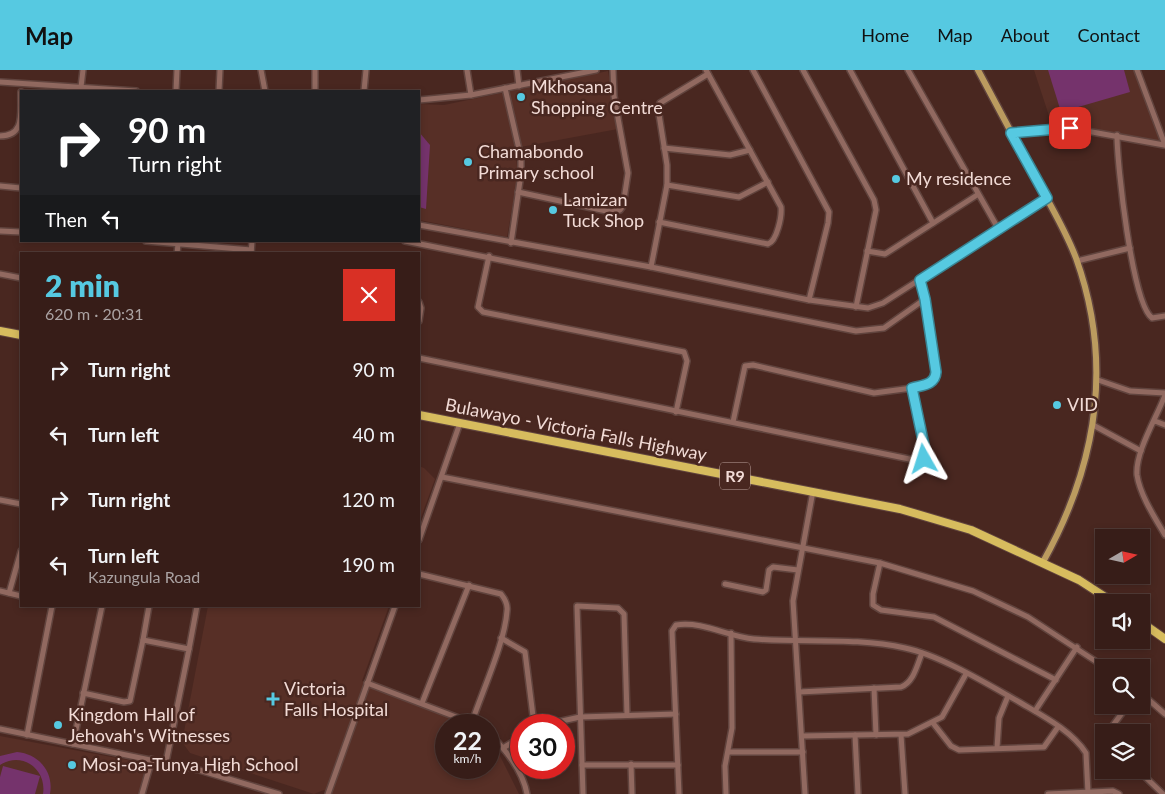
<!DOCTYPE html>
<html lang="en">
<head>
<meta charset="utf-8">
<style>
  :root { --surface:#371d18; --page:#3e2621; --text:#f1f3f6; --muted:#aaa2a2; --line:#513b37; --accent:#56c9e1 }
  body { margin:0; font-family:Lato,sans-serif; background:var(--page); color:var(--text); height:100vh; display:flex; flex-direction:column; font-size:19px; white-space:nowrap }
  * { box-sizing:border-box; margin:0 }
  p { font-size:16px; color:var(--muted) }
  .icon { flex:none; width:28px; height:28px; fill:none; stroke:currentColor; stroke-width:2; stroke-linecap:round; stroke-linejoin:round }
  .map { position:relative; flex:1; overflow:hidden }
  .panel { position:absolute; left:20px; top:182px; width:400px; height:355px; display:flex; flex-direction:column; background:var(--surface); border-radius:0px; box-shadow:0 2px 8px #0003,0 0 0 1px var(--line) }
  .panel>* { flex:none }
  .guide { position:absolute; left:20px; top:20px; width:400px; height:152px; border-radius:0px; box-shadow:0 2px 8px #0003,0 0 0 1px var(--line); background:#202124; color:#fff; overflow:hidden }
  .needle { width:32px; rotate:81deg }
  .fabs { position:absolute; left:1095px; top:459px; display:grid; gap:10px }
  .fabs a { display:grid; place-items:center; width:55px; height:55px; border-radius:0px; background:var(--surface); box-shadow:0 2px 8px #0003,0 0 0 1px var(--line); font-size:25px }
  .speed { position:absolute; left:435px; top:644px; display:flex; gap:10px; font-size:25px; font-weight:700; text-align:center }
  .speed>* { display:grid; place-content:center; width:65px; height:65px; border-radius:50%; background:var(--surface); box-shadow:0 2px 8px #0003,0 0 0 1px var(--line); line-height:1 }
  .speed small { font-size:12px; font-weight:400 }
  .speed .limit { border:8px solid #d22; background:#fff; color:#111 }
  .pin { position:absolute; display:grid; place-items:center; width:42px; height:42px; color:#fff; margin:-21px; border-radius:10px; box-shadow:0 2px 8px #0006 }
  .me { position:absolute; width:55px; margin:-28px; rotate:354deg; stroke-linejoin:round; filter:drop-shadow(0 0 4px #0008) }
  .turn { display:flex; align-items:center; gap:18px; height:105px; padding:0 25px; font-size:22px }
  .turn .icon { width:65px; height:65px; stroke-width:2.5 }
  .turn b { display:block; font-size:35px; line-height:42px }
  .then { display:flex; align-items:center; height:48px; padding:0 25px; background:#0003; gap:10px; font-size:19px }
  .round { display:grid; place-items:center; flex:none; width:52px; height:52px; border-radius:0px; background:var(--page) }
  .headline { display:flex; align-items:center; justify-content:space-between; height:85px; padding:0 25px }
  h1 { font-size:30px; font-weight:800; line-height:38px; color:var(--accent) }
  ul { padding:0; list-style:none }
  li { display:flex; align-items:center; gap:15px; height:65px; padding:0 25px }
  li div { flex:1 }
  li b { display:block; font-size:19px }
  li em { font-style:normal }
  header { display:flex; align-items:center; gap:30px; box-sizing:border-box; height:70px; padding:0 25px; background:var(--accent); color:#111 }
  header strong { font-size:24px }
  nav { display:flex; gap:28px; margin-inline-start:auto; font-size:18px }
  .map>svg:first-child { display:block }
  .built { fill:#572f26 }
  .pitch { fill:#75336c }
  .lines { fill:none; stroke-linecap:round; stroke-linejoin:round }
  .minor-casing { stroke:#61443e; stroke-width:8 }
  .major-casing { stroke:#61443e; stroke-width:9 }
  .highway-casing { stroke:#61443e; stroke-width:10 }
  .minor { stroke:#916960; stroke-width:5 }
  .major { stroke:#bb9b5f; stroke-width:6 }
  .highway { stroke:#d7bc5e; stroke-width:8 }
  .route-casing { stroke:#388392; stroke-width:12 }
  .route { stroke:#56c9e1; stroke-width:9 }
  .poi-dot { fill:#56c9e1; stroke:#492720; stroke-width:2 }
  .labels { text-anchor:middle; stroke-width:5; stroke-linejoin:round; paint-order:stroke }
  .shield { fill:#492720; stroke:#bfa59f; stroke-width:1 }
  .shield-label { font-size:16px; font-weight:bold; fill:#f2dbd6 }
  .poi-label { font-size:18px; fill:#f2dbd6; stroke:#492720; text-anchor:start }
  .street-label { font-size:18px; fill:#f2dbd6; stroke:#492720 }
</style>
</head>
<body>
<header>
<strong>Map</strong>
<nav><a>Home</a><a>Map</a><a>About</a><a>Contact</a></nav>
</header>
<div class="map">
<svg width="1165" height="724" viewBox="0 0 1165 724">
  <rect width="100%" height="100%" fill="#492720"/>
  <!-- built -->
  <g class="built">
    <polygon points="1034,0 1137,0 1164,75 1095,61 1053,58"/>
    <polygon points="608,1 618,59 515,78 518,105 507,167 419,150 419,34 444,35"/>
    <polygon points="419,396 424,398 435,409 419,453"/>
    <polygon points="208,536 389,536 362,611 467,655 446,655 446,698 489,698 489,673 498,682 519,724 329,724 324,720 314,724 190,683 182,672"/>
    <polygon points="0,666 143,693 147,700 139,724 0,724"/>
  </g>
  <!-- pitch -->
  <g class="pitch">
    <polygon points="1048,0 1124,0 1130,22 1061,42"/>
    <polygon points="419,62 430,75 426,139 419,137"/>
    <path d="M17,682C39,684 54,702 50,724H43C47,699 22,681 0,695V686Z"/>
    <polygon points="3,696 40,706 35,724 0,724 0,707"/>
  </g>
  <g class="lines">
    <defs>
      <g id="minor">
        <polyline points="261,0 265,21"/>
        <polyline points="467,0 471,25"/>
        <polyline points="517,0 519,16"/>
        <polyline points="753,0 829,142 828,153 809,230"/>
        <polyline points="803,0 874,130 876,140 856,237"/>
        <polyline points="850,0 933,153"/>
        <polyline points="908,0 999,160"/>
        <polyline points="1137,0 1165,75"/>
        <polyline points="0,12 136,21"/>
        <polyline points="81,17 83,0"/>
        <polyline points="505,18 521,88 521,104 511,173"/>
        <polyline points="176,21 177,0"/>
        <polyline points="219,21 220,0"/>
        <polyline points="315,21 315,0"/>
        <polyline points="364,21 366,0"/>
        <polyline points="419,30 471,25 596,0"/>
        <polyline points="1011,63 1070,58 1164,75"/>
        <path d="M1117,65C1117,94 1132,233 1152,248L1165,246"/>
        <path d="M0,66C26,66 20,42 21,22"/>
        <polyline points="664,78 730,85 750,80"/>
        <polyline points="667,115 739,127 768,112"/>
        <polyline points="0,116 21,118"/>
        <polyline points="518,122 611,142 620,140 623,136 628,103 614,26 613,0"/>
        <path d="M659,152L768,174C777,171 782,146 781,137L706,0"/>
        <polyline points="419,155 651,197 809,230 868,238 883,233 1047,128"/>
        <polyline points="0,161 21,162"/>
        <polyline points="146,171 251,180"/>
        <polyline points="405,171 856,261 884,258 925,229"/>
        <polyline points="867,181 885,184 977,125"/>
        <polyline points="177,184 178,174"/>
        <polyline points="251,184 252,171"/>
        <polyline points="489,186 478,237 483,242 684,282 687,291 676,342"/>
        <polyline points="1077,191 1130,178"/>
        <polyline points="651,197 667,115 667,95 658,38 660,33 708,4"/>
        <polyline points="0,204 21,208"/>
        <polyline points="419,232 421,238 419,251"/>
        <polyline points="419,288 919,391 924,389 925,380 912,318"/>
        <polyline points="1098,310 1130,321 1165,323"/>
        <path d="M1165,325C1157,347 1135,382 1137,405C1140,425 1155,448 1165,465"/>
        <polyline points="1155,351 1165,355"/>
        <polyline points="733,352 745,296 753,295 874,323 912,318 932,312 936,309 936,302 925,229 920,210"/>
        <polyline points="1093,355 1141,381"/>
        <polyline points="442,407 880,493 973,521 1028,547 1106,598"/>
        <polyline points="0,430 21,434"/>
        <polyline points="419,470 460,353"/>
        <polyline points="880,493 873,524 873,535 881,540 934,547 1056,610"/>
        <path d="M419,504L501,524C505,529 508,535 507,541C505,572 482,622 472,652"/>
        <polyline points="725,514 763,522 766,520 769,500 773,497 798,500"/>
        <polyline points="0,521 21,526"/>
        <polyline points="9,523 21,481"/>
        <polyline points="501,568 525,582 533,646 538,653 542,655"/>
        <polyline points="143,570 149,536"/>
        <polyline points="189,579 197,536"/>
        <polyline points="367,613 477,655"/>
        <polyline points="874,618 876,665"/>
        <path d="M799,622L901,617C914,612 917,595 922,583"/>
        <polyline points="83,623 124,632 130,631 143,570 189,579 166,692"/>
        <polyline points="1141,623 1165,644"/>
        <polyline points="422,633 469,515"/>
        <polyline points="1035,641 1077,577"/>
        <polyline points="933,653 951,676 959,680 1044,677 1058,657"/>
        <polyline points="544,655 580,647 676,644"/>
        <polyline points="0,659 199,700 279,724"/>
        <polyline points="1108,662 1128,635"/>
        <path d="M489,663C505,679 523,701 527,724"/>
        <polyline points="27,665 52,536"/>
        <polyline points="855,665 858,724"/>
        <polyline points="901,665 905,724"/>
        <polyline points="802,666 908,664 942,647 966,604"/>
        <polyline points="73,674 102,536"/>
        <polyline points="503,678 521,667"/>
        <polyline points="997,678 999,648 1008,626"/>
        <polyline points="729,682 803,682"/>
        <polyline points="631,694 632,724"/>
        <polyline points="582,695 678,695"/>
        <polyline points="1138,700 1163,724"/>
        <polyline points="142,724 152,689"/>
        <polyline points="328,724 395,536"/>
        <polyline points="583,724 577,536 618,538 624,544 627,645"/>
        <path d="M679,724L672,561L676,555C704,551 728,567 754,569C804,573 855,567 905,578C940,585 989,615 1021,633C1043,646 1072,661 1086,683L1088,723"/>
        <polyline points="726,724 725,696 732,658 731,563"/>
        <polyline points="805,724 793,531 813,421"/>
        <polyline points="1048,724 1113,721 1119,724"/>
      </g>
      <path id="major" d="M978,0C997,36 1016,71 1035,107C1049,133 1065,159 1076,188C1114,294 1097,395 1043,492"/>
      <g id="highway">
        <polyline points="0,261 21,265"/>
        <polyline points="419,345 900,439 971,460 1079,510 1113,532"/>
        <polyline points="1141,552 1165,569"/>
      </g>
    </defs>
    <!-- minor casing -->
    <use href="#minor" class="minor-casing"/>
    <!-- major casing -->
    <use href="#major" class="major-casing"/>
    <!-- highway casing -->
    <use href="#highway" class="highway-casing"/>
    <!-- minor -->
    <use href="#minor" class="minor"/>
    <!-- major -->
    <use href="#major" class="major"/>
    <!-- highway -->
    <use href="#highway" class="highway"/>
  </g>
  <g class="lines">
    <defs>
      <path id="route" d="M924,389L925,380L912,318C923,315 935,315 936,302L925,229L920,210L1047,128L1011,63L1070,58"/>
    </defs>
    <!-- route casing -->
    <use href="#route" class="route-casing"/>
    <!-- route -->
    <use href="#route" class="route"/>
  </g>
  <!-- markers -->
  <g class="poi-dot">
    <circle cx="521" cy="27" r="5"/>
    <circle cx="468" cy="92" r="5"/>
    <circle cx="896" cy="109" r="5"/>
    <circle cx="553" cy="140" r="5"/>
    <circle cx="1057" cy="335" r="5"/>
    <path d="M270.5 621.5h5v5h5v5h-5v5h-5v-5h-5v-5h5z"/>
    <circle cx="58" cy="655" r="5"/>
    <circle cx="72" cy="695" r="5"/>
  </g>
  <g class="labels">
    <!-- shield labels -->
    <rect class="shield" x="720" y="392.5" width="30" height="27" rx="4"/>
    <g class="shield-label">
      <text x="735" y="412">R9</text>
    </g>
    <!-- poi labels -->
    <g class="poi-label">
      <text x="531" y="23">Mkhosana<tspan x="531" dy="21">Shopping Centre</tspan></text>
      <text x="478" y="88">Chamabondo<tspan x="478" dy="21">Primary school</tspan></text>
      <text x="906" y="115">My residence</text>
      <text x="563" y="136">Lamizan<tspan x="563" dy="21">Tuck Shop</tspan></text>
      <text x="1067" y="341">VID</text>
      <text x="284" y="625">Victoria<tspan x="284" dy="21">Falls Hospital</tspan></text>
      <text x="68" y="651">Kingdom Hall of<tspan x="68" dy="21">Jehovah's Witnesses</tspan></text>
      <text x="82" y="701">Mosi-oa-Tunya High School</text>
    </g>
    <!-- street labels -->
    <g class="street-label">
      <text transform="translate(576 360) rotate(11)" y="6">Bulawayo - Victoria Falls Highway</text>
    </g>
  </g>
</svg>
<div class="fabs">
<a><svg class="needle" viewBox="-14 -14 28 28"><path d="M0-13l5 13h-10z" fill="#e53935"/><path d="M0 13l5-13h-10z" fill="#aaa2a2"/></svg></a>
<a><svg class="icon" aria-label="sound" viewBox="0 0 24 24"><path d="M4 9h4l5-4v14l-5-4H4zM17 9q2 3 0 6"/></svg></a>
<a><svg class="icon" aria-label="search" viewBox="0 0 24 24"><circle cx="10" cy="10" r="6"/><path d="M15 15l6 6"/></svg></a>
<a><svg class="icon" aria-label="layers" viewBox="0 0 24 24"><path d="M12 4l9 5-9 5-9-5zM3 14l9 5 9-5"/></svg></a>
</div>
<div class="speed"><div>22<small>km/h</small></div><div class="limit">30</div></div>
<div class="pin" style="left:1070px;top:58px;background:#d93025"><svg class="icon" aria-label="arrive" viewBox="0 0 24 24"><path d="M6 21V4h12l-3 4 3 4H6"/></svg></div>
<svg class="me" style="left:924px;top:389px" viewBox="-20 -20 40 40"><path d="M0-17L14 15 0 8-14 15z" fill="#56c9e1" stroke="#fff" stroke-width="4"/></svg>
<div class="guide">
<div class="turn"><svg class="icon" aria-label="right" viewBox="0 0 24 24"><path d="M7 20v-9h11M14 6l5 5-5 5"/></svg><div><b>90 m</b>Turn right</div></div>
<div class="then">Then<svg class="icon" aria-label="left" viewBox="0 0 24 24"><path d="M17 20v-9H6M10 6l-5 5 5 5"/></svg></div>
</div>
<section class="panel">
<div class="headline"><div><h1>2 min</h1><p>620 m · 20:31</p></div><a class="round" style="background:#d93025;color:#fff"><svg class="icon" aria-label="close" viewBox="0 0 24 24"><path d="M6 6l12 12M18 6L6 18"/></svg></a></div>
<ul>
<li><svg class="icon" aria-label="right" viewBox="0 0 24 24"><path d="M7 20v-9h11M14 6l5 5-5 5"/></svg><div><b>Turn right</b></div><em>90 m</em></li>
<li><svg class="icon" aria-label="left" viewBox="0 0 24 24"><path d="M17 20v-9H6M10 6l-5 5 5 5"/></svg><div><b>Turn left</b></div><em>40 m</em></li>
<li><svg class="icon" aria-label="right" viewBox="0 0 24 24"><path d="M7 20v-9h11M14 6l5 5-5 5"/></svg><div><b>Turn right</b></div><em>120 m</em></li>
<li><svg class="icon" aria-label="left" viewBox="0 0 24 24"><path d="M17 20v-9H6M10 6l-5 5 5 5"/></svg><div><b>Turn left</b><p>Kazungula Road</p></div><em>190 m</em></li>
</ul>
</section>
</div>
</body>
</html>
